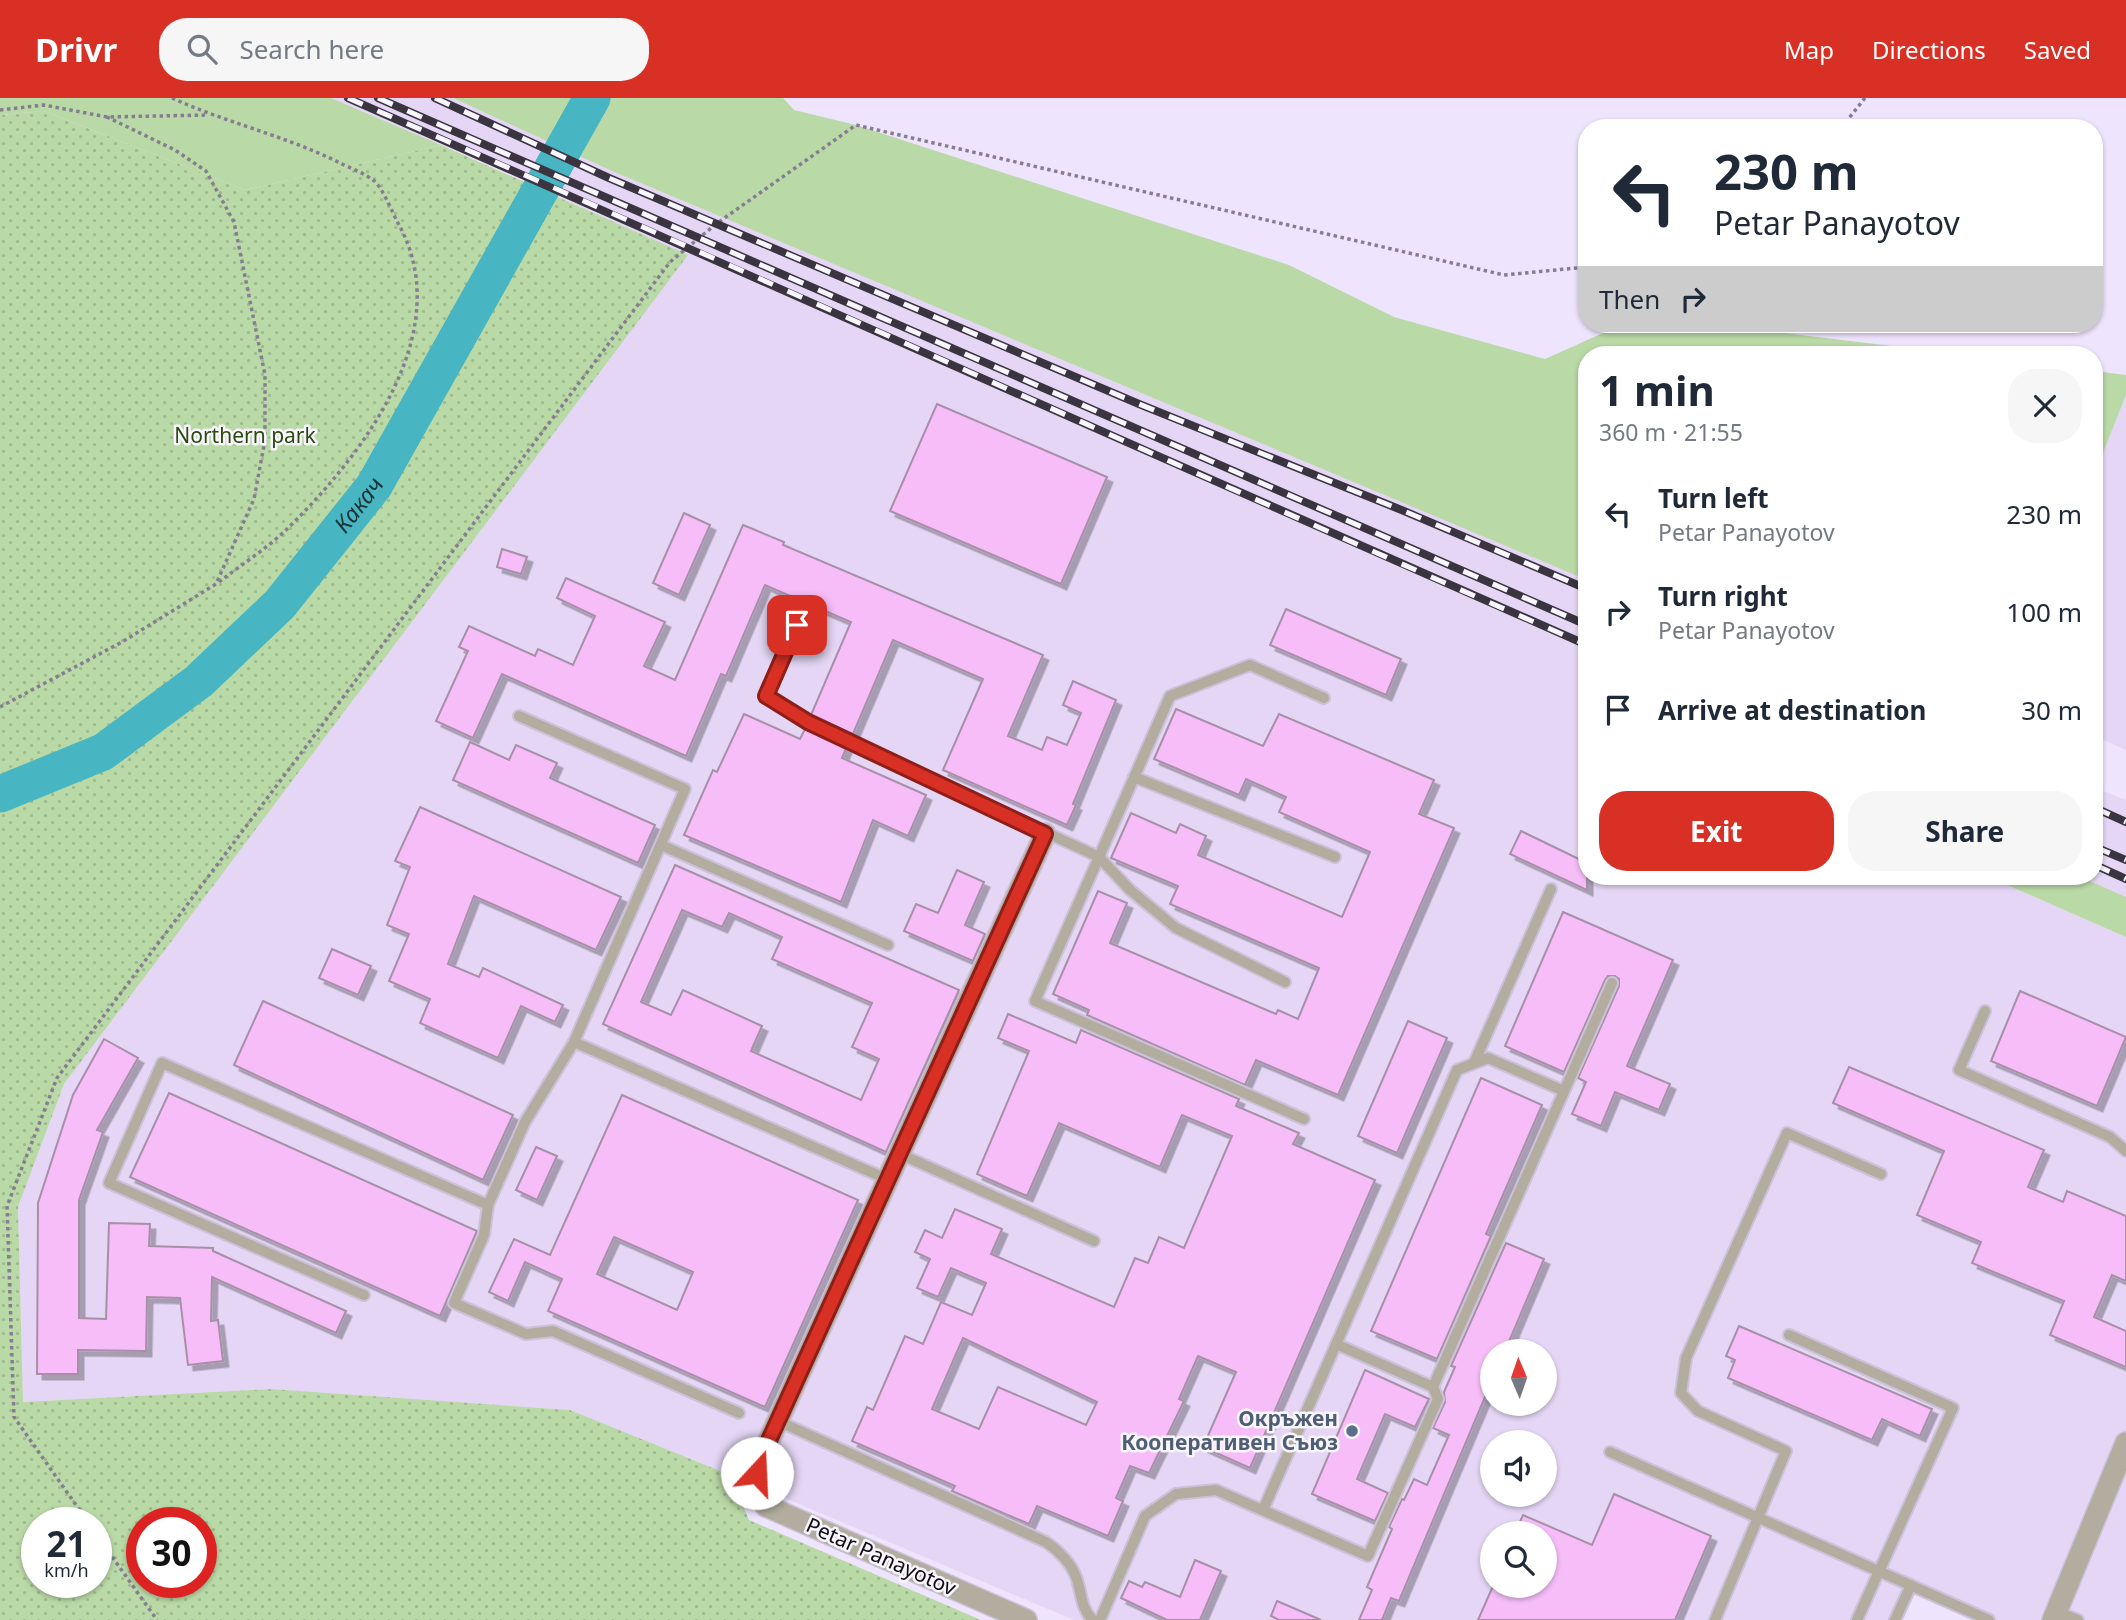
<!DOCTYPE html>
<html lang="en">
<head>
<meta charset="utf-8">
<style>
  :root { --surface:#fff; --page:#f6f6f7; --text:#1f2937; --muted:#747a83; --accent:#d93025 }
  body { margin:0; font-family:"Noto Sans",sans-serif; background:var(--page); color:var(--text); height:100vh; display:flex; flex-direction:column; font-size:26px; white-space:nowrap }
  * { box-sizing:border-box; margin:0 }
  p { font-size:23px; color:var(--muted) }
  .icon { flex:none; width:38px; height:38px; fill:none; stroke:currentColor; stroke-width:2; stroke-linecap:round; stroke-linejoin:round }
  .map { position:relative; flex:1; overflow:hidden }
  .sheet { position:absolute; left:1578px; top:248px; width:525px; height:539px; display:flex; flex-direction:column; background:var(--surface); border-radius:28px; box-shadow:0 2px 5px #0004 }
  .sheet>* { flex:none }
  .top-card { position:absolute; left:1578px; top:21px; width:525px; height:214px; border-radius:28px; box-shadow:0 2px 5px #0004; background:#fff; color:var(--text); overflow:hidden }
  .needle { width:46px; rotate:358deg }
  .fabs { position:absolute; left:1480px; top:1241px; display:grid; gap:14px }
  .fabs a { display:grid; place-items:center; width:77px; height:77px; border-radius:50%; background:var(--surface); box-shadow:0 2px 5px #0004; font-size:35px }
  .speed { position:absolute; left:21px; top:1409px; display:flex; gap:14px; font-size:35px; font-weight:700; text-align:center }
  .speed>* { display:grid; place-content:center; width:91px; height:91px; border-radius:50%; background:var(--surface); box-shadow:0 2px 5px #0004; line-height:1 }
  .speed small { font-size:18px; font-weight:400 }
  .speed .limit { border:10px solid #d22; background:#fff; color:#111 }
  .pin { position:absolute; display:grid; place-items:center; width:60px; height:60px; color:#fff; margin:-30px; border-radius:14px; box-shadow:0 4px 10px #0006 }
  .me { position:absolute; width:77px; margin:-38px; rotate:20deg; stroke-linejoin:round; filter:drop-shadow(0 0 5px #0008) }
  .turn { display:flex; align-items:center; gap:24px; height:147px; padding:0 21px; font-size:32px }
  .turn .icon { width:91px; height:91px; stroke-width:2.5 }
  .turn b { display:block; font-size:49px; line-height:60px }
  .then { display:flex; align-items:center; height:66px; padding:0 21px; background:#0003; gap:14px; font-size:26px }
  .round { display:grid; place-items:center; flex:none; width:74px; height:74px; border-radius:28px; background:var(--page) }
  .headline { display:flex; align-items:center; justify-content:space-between; height:119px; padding:0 21px }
  h1 { font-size:42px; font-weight:700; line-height:52px }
  .primary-button { display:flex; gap:14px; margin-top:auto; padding:14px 21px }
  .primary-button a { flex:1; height:80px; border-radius:28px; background:var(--accent); color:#fff; font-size:28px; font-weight:700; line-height:80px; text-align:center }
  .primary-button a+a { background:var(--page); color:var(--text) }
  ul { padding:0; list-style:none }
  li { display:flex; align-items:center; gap:21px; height:98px; padding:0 21px }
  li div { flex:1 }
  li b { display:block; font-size:26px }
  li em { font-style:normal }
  header { display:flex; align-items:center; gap:42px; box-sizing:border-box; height:98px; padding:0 35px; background:var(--accent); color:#fff }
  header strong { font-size:33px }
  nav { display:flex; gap:38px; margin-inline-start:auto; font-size:24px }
  .search { width:490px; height:63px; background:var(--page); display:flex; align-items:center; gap:18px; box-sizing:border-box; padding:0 24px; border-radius:28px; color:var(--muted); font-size:26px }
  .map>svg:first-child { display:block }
  .built { fill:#e4d6f4; fill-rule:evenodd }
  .grass { fill:#b9d9a6 }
  .park { fill:url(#park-dots); fill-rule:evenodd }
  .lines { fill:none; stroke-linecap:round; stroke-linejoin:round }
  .river { stroke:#47b5c2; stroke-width:37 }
  .building { fill:#f6bdf8; stroke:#a88fa8; stroke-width:2; fill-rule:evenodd; filter:url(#shadow) }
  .lane-casing { stroke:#cbc1d9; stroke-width:14 }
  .street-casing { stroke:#cbc1d9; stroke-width:24 }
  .path { stroke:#867e90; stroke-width:3.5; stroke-dasharray:3.5 3.5; stroke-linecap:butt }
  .lane { stroke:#b2ad9f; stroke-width:10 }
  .street { stroke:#b2ad9f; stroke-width:21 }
  .rail-casing { stroke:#3a3441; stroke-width:8 }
  .rail { stroke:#f8f5fc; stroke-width:5; stroke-dasharray:16; stroke-linecap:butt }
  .route-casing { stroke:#8d1f18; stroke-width:18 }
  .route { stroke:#d93025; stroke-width:12 }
  .service-dot { fill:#5c6f8a; stroke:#f8f5fc; stroke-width:2.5 }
  .labels { text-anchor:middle; stroke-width:5; stroke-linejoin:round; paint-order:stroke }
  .park-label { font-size:21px; fill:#2b4a0f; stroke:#f8f5fc }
  .service-label { font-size:21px; font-weight:bold; fill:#4e5e75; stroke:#f8f5fc; text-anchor:end }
  .street-label { font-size:21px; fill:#100b15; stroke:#f8f5fc }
  .water-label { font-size:23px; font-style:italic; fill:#1b3437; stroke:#f8f5fc }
</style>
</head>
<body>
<header>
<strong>Drivr</strong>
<div class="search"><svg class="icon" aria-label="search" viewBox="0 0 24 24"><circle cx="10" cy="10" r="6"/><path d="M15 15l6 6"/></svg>Search here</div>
<nav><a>Map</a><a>Directions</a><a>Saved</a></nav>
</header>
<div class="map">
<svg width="2126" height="1522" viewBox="0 0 2126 1522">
  <defs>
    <pattern id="park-dots" width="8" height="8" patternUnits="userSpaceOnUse" patternTransform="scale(1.75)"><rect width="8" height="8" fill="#b9d9a6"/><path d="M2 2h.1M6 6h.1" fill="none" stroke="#9eb98e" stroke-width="1.8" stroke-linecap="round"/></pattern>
    <filter id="shadow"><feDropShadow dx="5.5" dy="5.5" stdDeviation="0" flood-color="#0004"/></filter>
  </defs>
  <rect width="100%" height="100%" fill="#efe4fe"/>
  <!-- built -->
  <g class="built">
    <path d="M331,0H453L612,73L1587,482V779H1989L2126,839V1522H1989L1918,1490L1903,1522H1074L730,1377L570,1312L271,1291L23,1304L18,1109L64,986L687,157L500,72ZM1493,1253H1545V1306H1493ZM1493,1344H1545V1396H1493ZM1493,1435H1545V1488H1493Z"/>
    <polygon points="2126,297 2126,652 2095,638 2095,375"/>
    <polygon points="2095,690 2126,702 2126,799 2081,779 2095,779"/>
  </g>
  <!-- grass -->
  <g class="grass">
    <polygon points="0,0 331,0 441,47 245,92 44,13 0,17"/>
    <polygon points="453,0 783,0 794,12 856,27 1289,167 1394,219 1545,261 1623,226 1711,226 1966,257 1587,257 1587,482 612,73"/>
    <polygon points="2095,273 2126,277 2126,297 2095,375"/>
    <polygon points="1989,779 2081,779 2126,799 2126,839"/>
  </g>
  <!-- park -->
  <path class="park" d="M44,13L245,92L441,47L688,157L64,986L18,1109L23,1304L271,1291L570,1312L730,1377L749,1422L981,1522H0V17ZM37,1424H96V1484H37ZM142,1424H201V1484H142Z"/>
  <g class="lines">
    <!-- river -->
    <path class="river" id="s1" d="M0,696L103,654L199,583L280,506L374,388L592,0"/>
  </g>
  <!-- building -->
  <g class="building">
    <polygon points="937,306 1107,379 1061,486 890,413"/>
    <polygon points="684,415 710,427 679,497 653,485"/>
    <polygon points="743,427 784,444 783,447 1043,557 1008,638 1042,652 1047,639 1067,647 1081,615 1063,607 1073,583 1116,602 1073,706 1076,707 1067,727 943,672 983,581 893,542 853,636 811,617 851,524 765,487 726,578 721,576 686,658 502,576 473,640 436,623 468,553 459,549 469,528 535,558 538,551 573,567 595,518 557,500 566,480 665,524 644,568 675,582"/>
    <polygon points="502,451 527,459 521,476 497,469"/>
    <polygon points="1286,511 1401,561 1386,597 1270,547"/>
    <polygon points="1176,611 1263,648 1279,616 1434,682 1419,716 1454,730 1338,997 1256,962 1245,987 1087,917 1089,912 1053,896 1098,793 1127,805 1110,845 1276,916 1278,912 1298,921 1319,870 1170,806 1178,788 1111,760 1131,715 1176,735 1180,726 1206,738 1198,757 1342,819 1370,754 1279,714 1286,699 1246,681 1239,697 1154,661"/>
    <polygon points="744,616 800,641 805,631 846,650 842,660 926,697 908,738 873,722 841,804 684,737 713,672 717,674"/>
    <polygon points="470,644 509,662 516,647 557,665 550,680 655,727 638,765 453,682"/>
    <polygon points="420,709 621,799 596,852 474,798 448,866 479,879 483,870 563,907 555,924 521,908 498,960 420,925 430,901 389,883 409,836 387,827 410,769 395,763"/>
    <polygon points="1521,733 1587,765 1587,792 1510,756"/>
    <path d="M675,767L959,892L886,1054L603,926ZM682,812L722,829L729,815L782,839L772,861L872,905L852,949L879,961L861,1002L751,953L762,928L683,892L671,917L641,904Z"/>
    <polygon points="957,772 984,784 965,827 985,836 973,863 904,833 916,806 938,815"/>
    <polygon points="1563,814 1673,862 1627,968 1670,986 1659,1012 1615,994 1601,1028 1572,1016 1586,984 1578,980 1619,888 1619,881 1615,878 1608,878 1605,882 1564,974 1505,948"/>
    <polygon points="332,851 371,868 358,897 319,880"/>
    <polygon points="2020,893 2126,939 2097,1008 1991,963"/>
    <polygon points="263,903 513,1017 483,1082 234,967"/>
    <path d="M1008,916L1076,945L1081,932L1239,1001L1236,1008L1299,1035L1293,1046L1375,1082L1250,1370L1203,1349L1236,1274L1198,1258L1179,1301L1184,1303L1149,1375L1130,1368L1116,1400L1123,1403L1108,1438L1037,1408L1029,1426L952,1393L955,1388L852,1343L867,1309L873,1312L905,1238L923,1246L941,1204L972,1217L986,1185L951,1170L938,1199L917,1190L930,1161L915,1154L925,1132L942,1140L955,1111L1002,1131L991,1156L1114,1209L1135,1160L1148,1165L1159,1139L1184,1150L1232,1038L1182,1017L1160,1069L1059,1025L1027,1098L977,1076L1029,953L998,940ZM963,1240L1097,1304L1086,1327L998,1289L979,1331L932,1311Z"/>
    <polygon points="1408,923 1447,940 1397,1055 1358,1038"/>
    <polygon points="104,941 138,960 97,1032 103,1034 79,1102 79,1220 106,1221 109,1125 150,1126 149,1148 213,1150 213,1153 346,1213 336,1235 212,1179 211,1223 218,1222 223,1263 188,1267 180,1200 147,1199 146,1253 78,1252 78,1276 37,1276 38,1105 73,997"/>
    <polygon points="1849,969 2044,1052 2028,1089 2063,1104 2067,1093 2126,1118 2126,1183 2112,1177 2094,1219 2126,1233 2126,1269 2050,1237 2064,1203 1972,1165 1981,1144 1917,1117 1944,1053 1833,1005"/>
    <polygon points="1481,980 1542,1007 1486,1136 1491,1138 1437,1261 1371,1233"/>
    <polygon points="169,995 477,1133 440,1218 130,1079"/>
    <path d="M622,997L858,1102L765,1309L548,1213L562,1181L525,1164L508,1203L489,1194L514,1141L550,1157ZM614,1139L693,1174L677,1212L597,1176Z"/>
    <polygon points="536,1049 557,1058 537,1102 516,1092"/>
    <polygon points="1506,1145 1544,1161 1505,1253 1493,1253 1493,1280 1399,1503 1391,1500 1382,1522 1359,1522 1372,1492 1367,1489 1392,1431 1389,1429 1402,1401 1404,1402 1414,1381 1427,1387 1449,1337 1433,1330 1445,1304 1444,1294 1455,1269 1451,1268"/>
    <polygon points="1739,1228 1932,1311 1920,1338 1882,1321 1872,1342 1728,1280 1735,1262 1726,1258"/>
    <polygon points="1365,1272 1429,1301 1415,1329 1385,1316 1357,1381 1388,1395 1375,1423 1312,1396"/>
    <polygon points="1614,1396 1711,1438 1675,1522 1478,1522 1493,1488 1545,1488 1545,1435 1515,1435 1523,1417 1592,1447"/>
    <polygon points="1195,1462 1221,1473 1200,1522 1167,1522 1121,1500 1129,1483 1142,1489 1145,1484 1180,1499"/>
    <polygon points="1277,1503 1321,1522 1279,1522 1271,1518"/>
  </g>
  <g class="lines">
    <defs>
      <g id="lane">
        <polyline points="797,527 766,598 808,624 1099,759 1170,598 1250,567 1324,600"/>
        <polyline points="519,618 685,691 574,944 889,1082"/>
        <polyline points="1134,679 1335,759"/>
        <polyline points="661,747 888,847"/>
        <polyline points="1285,884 1176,830 1130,792 1099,759 1035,903 1304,1021"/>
        <polyline points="1985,913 1959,972 2110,1039 2126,1053"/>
        <polyline points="1474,965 1551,791"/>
        <polyline points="900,1056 1094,1143"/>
        <polyline points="488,1107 484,1137 454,1205 526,1236 553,1233 739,1315"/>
        <polyline points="364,1197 109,1085 162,965 488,1107 525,1024 574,944"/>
        <polyline points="1789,1237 1953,1310 1857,1522"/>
        <polyline points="1336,1246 1433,1289"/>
        <path d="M778,1323L1046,1444C1058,1452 1071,1465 1076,1479C1082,1494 1080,1510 1093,1522"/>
        <polyline points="1610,1354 1989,1522"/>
        <polyline points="1263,1412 1457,972 1488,960 1564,993"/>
        <polyline points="2057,1514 2078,1522"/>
        <polyline points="1100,1522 1145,1418 1176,1396 1216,1392 1368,1458 1438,1301 1433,1289 1612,885"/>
        <polyline points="1715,1522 1786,1353 1698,1313 1681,1295 1686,1260 1787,1035 1881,1076"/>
        <polyline points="1895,1522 1911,1487"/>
      </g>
      <g id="street">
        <path d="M1026,1522L766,1408C760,1392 756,1379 760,1362L1045,736"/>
        <polyline points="2053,1522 2126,1345"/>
      </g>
    </defs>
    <!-- lane casing -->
    <use href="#lane" class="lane-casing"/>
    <!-- street casing -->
    <use href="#street" class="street-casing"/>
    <!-- path -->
    <g class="path">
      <path d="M172,0C227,25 286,38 340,65C350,70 364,75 373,82C382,88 393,116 399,127C458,235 361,359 286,432C266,451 241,467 219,484"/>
      <polyline points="0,12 44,7 107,19 208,17"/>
      <polyline points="1841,30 1865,0"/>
      <polyline points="0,609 122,544 216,486 254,401 265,342 265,277 234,124 206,73 175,52 107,19"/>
      <polyline points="88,1424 14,1319 7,1108 57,980 670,164 716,126 856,27 1504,177 1587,169"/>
      <polyline points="96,1436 157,1522"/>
    </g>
    <!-- lane -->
    <use href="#lane" class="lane"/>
    <!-- street -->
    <use href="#street" class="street"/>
    <defs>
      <g id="rail">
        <path d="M348,0C762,179 1173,367 1587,547"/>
        <polyline points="378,0 1587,527"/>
        <polyline points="435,0 609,80 1139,306 1404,413 1587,491"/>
        <polyline points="2095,710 2126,724"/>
        <polyline points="2095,749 2126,762"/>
        <polyline points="2095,767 2126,781"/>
      </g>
    </defs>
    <!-- rail casing -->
    <use href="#rail" class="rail-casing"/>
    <!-- rail -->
    <use href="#rail" class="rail"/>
  </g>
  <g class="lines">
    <defs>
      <polyline id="route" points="757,1375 760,1362 1045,736 808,624 766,598 797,527"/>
    </defs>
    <!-- route casing -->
    <use href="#route" class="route-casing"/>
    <!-- route -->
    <use href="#route" class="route"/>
  </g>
  <!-- markers -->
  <circle class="service-dot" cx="1352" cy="1333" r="7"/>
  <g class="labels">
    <!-- park labels -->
    <g class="park-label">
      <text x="245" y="345">Northern park</text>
    </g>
    <!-- service labels -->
    <g class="service-label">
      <text x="1338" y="1328">Окръжен<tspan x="1338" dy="24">Кооперативен Съюз</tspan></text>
    </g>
    <!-- street labels -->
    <g class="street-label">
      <text transform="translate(881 1459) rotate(24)" y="7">Petar Panayotov</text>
    </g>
    <!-- water labels -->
    <g class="water-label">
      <text dy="8" stroke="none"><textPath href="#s1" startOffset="469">Какач</textPath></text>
    </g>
  </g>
</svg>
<div class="fabs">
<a><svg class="needle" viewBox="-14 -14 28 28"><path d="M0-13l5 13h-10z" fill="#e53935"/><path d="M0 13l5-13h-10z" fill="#747a83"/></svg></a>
<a><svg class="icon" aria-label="sound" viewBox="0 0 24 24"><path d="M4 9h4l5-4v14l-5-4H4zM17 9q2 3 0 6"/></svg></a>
<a><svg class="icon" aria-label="search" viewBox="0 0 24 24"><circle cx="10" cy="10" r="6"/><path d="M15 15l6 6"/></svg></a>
</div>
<div class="speed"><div>21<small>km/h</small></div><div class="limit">30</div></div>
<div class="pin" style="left:797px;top:527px;background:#d93025"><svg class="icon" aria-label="arrive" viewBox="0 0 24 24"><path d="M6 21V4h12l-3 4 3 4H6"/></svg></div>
<svg class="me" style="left:757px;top:1375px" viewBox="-20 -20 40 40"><circle r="19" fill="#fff"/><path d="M0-13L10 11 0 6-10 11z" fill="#d93025"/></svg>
<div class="top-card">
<div class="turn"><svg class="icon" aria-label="left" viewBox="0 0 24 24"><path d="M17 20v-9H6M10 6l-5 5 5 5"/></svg><div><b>230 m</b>Petar Panayotov</div></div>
<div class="then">Then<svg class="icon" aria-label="right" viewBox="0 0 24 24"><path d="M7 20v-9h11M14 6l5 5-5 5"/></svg></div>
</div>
<section class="sheet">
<div class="headline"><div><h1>1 min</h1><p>360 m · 21:55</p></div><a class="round"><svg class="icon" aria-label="close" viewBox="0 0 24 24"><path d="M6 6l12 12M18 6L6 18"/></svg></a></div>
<ul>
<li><svg class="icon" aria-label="left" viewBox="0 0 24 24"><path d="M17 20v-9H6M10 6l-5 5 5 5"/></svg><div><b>Turn left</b><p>Petar Panayotov</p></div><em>230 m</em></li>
<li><svg class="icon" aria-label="right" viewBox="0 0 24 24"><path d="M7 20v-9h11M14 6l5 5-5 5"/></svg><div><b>Turn right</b><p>Petar Panayotov</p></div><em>100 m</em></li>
<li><svg class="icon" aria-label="arrive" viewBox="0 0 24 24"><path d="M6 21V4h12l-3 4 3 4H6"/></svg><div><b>Arrive at destination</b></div><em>30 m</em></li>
</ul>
<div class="primary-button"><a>Exit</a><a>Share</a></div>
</section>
</div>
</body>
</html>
